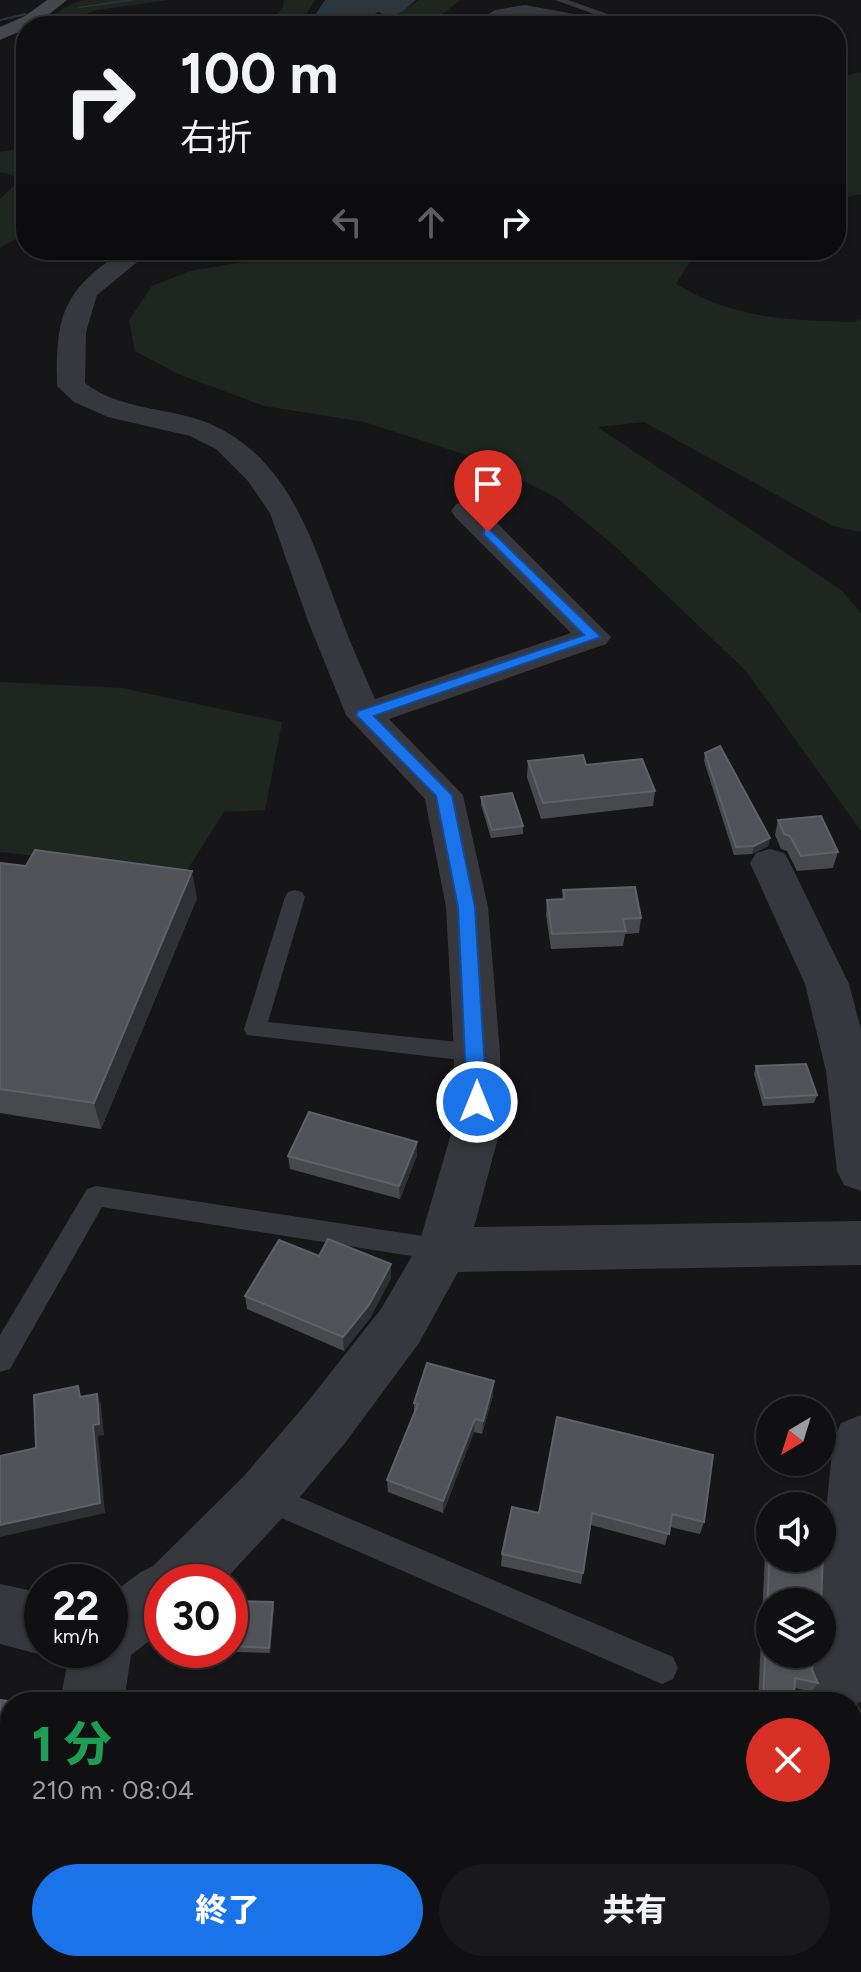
<!DOCTYPE html>
<html lang="ja">
<head>
<meta charset="utf-8">
<style>
  :root { --surface:#101012; --page:#19191b; --text:#f1f3f6; --muted:#9c9d9f; --line:#303032; --accent:#1a73e8 }
  body { margin:0; font-family:Figtree,"Noto Sans JP",sans-serif; background:var(--page); color:var(--text); height:100vh; display:flex; flex-direction:column; font-size:30px; white-space:nowrap }
  * { box-sizing:border-box; margin:0 }
  p { font-size:26px; color:var(--muted) }
  .icon { flex:none; width:44px; height:44px; fill:none; stroke:currentColor; stroke-width:2; stroke-linecap:round; stroke-linejoin:round }
  .map { position:relative; flex:1; overflow:hidden }
  .side { position:absolute; left:0px; top:1692px; width:862px; height:280px; display:flex; flex-direction:column; background:var(--surface); border-radius:32px 32px 0 0; box-shadow:0 2px 6px #0004,0 0 0 2px var(--line) }
  .side>* { flex:none }
  .top-card { position:absolute; left:16px; top:16px; width:830px; height:244px; border-radius:32px; box-shadow:0 2px 6px #0004,0 0 0 2px var(--line); background:#101012; color:var(--text); overflow:hidden }
  .needle { width:52px; rotate:218deg }
  .controls { position:absolute; left:756px; top:1396px; display:grid; gap:16px }
  .controls a { display:grid; place-items:center; width:80px; height:80px; border-radius:50%; background:var(--surface); box-shadow:0 2px 6px #0004,0 0 0 2px var(--line); font-size:40px }
  .speed { position:absolute; left:24px; top:1564px; display:flex; gap:16px; font-size:40px; font-weight:700; text-align:center }
  .speed>* { display:grid; place-content:center; width:104px; height:104px; border-radius:50%; background:var(--surface); box-shadow:0 2px 6px #0004,0 0 0 2px var(--line); line-height:1 }
  .speed small { font-size:20px; font-weight:400 }
  .speed .limit { border:12px solid #d22; background:#fff; color:#111 }
  .pin { position:absolute; display:grid; place-items:center; width:68px; height:68px; color:#fff; margin:-82px -34px; border-radius:50% 50% 50% 0; rotate:-45deg; box-shadow:0 0 8px #0007 }
  .pin .icon { rotate:45deg }
  .me { position:absolute; width:88px; margin:-44px; rotate:0deg; stroke-linejoin:round; filter:drop-shadow(0 0 6px #0008) }
  .turn { display:flex; align-items:center; gap:28px; height:168px; padding:0 32px; font-size:36px }
  .turn .icon { width:104px; height:104px; stroke-width:2.5 }
  .turn b { display:block; font-size:56px; line-height:68px }
  .lanes { display:flex; align-items:center; height:76px; padding:0 32px; background:#0003; justify-content:center; gap:40px; direction:ltr }
  .lanes .off { opacity:.35 }
  .round { display:grid; place-items:center; flex:none; width:84px; height:84px; border-radius:42px; background:var(--page) }
  .summary { display:flex; align-items:center; justify-content:space-between; height:136px; padding:0 32px }
  h1 { font-size:48px; font-weight:800; line-height:60px; color:#1e9e55 }
  .action { display:flex; gap:16px; margin-top:auto; padding:16px 32px }
  .action a { flex:1; height:92px; border-radius:48px; background:var(--accent); color:#fff; font-size:32px; font-weight:800; line-height:92px; text-align:center }
  .action a+a { background:var(--page); color:var(--text) }
  .map>svg:first-child { display:block }
  .green { fill:#1e261f }
  .water { fill:#2c353c }
  .lines { fill:none; stroke-linecap:round; stroke-linejoin:round }
  .stream { fill:#2c353c; fill-rule:evenodd }
  .lane { fill:#37383d; fill-rule:evenodd }
  .street { fill:#37383d; fill-rule:evenodd }
  .secondary { fill:#45474d; fill-rule:evenodd }
  .wall { fill:#47494d }
  .shaded-wall { fill:#2f3033 }
  .building { fill:#525359; stroke:#5f6168; stroke-width:2 }
  .route { fill:#1a73e8; stroke:#114b97; stroke-width:2 }
</style>
</head>
<body>
<div class="map">
<svg width="861" height="1972" viewBox="0 0 861 1972">
  <rect width="100%" height="100%" fill="#161618"/>
  <!-- green -->
  <g class="green">
    <path d="M85,0H168L97,10L52,26H32C52,19 64,4 85,0Z"/>
    <polygon points="284,0 315,0 299,26 266,26 283,8"/>
    <polygon points="419,0 460,0 428,26 381,26"/>
    <polygon points="861,72 861,194 836,200 836,78"/>
    <polygon points="26,148 26,233 0,248 0,199 22,178 0,172 0,152"/>
    <path d="M314,250H697L676,284C734,319 788,320 854,322L861,319V532L833,526L644,422L598,427L841,590L861,613V831L746,671L617,548L557,498L488,462L364,422L264,406L178,374L135,351L129,320L152,286L190,271Z"/>
    <polygon points="0,682 122,688 282,722 265,810 224,812 186,872 0,852"/>
  </g>
  <!-- water -->
  <path class="water" d="M325,0H416C403,11 395,21 378,12L355,26H308Z"/>
  <g class="lines">
    <!-- stream -->
    <g class="stream">
      <polygon points="124,0 137,0 79,8 77,7"/>
      <polygon points="25,13 27,15 0,21 0,19"/>
    </g>
    <!-- lane -->
    <g class="lane">
      <polygon points="555,0 568,0 641,26 627,26"/>
      <polygon points="295,890 302,892 305,897 268,1022 477,1044 485,1047 488,1053 485,1059 477,1062 247,1035 244,1029 285,897 288,892"/>
      <polygon points="96,1186 443,1239 452,1242 456,1250 452,1258 443,1261 102,1207 10,1369 0,1372 0,1335 87,1189"/>
      <polygon points="264,1482 673,1657 678,1668 673,1679 662,1684 254,1506 250,1496 254,1486"/>
    </g>
    <!-- street -->
    <g class="street">
      <polygon points="525,5 574,14 583,19 574,24 525,16 507,18 491,26 470,26 495,10"/>
      <path d="M124,250H152L97,295L86,332L85,383C124,413 175,406 217,427C291,464 313,543 340,615C350,643 363,671 375,699L571,633L456,518L451,511L456,504L467,502L478,504L611,637L606,644L389,719L463,795L488,907L500,1053L501,1127L474,1227L861,1221V1265L458,1272L419,1343L345,1443L284,1516L223,1582H162V1631L131,1655L124,1702H60L70,1650H110V1595L141,1572L153,1566L244,1476L305,1405L381,1309L419,1244L453,1127L454,1053L446,907L425,799L346,715L308,621L270,513L248,481L216,449L190,436L108,417L74,402L57,386C56,313 63,291 124,250Z"/>
      <polygon points="770,849 784,853 790,863 849,984 861,1029 861,1191 844,1185 837,1171 826,1071 805,984 750,863 756,853"/>
      <polygon points="861,1415 861,1702 852,1706 852,1702 819,1701 810,1679 812,1654 822,1654 822,1602 817,1602 833,1442 841,1423"/>
      <polygon points="0,1584 42,1593 42,1650 53,1650 42,1655 0,1644"/>
      <polygon points="27,1962 97,1962 96,1972 26,1972"/>
    </g>
    <!-- secondary -->
    <polygon class="secondary" points="47,0 67,0 37,24 0,40 0,27 25,16"/>
  </g>
  <!-- wall -->
  <g class="wall">
    <polygon points="705,753 770,838 768,846 752,854 734,855 704,761"/>
    <polygon points="528,761 586,765 655,791 653,806 541,819 527,777"/>
    <polygon points="481,797 523,826 523,834 491,838 481,805"/>
    <polygon points="778,820 838,852 833,868 797,871 787,851 781,849 775,835"/>
    <polygon points="0,863 197,898 101,1129 0,1113"/>
    <polygon points="563,890 641,918 639,933 625,934 623,946 551,949 546,915 547,900 562,899"/>
    <polygon points="756,1066 817,1095 814,1103 763,1106 754,1074"/>
    <polygon points="417,1142 417,1155 400,1199 290,1169 288,1156"/>
    <polygon points="319,1256 391,1264 391,1278 370,1318 344,1351 247,1309 245,1296"/>
    <polygon points="493,1395 482,1434 474,1432 443,1513 388,1492 387,1480 414,1414 414,1403"/>
    <polygon points="557,1417 704,1522 700,1534 670,1527 665,1545 591,1525 581,1584 501,1566 502,1554 539,1513"/>
    <polygon points="770,1544 770,1602 812,1670 818,1683 812,1692 795,1688 794,1702 758,1702 765,1554"/>
    <polygon points="230,1601 274,1607 270,1653 205,1651 205,1650 230,1650"/>
    <polygon points="0,1700 10,1702 10,1745 0,1744"/>
    <polygon points="749,1962 852,1962 861,1972 749,1972"/>
  </g>
  <!-- shaded-wall -->
  <g class="shaded-wall">
    <polygon points="770,838 768,846 752,854 754,846"/>
    <polygon points="192,871 197,898 101,1129 94,1103"/>
    <polygon points="417,1142 417,1155 400,1199 399,1186"/>
    <polygon points="391,1264 391,1278 370,1318 344,1351 343,1337"/>
    <polygon points="494,1381 493,1395 482,1434 483,1421"/>
    <polygon points="97,1394 101,1405 104,1435 98,1436 105,1513 0,1537 0,1525 93,1425"/>
    <polygon points="475,1419 474,1432 443,1513 443,1501"/>
    <polygon points="273,1602 274,1607 270,1653 269,1648"/>
  </g>
  <!-- building -->
  <g class="building">
    <polygon points="720,746 770,838 754,846 736,847 705,753"/>
    <polygon points="583,755 586,765 642,759 655,791 543,803 528,761"/>
    <polygon points="512,793 523,826 492,830 481,797"/>
    <polygon points="821,816 838,852 801,856 790,836 784,834 778,820"/>
    <polygon points="35,850 192,871 94,1103 0,1089 0,863 26,866"/>
    <polygon points="635,887 641,918 623,919 626,931 552,934 547,900 565,899 563,890"/>
    <polygon points="806,1064 817,1095 765,1098 756,1066"/>
    <polygon points="309,1112 417,1142 399,1186 288,1156"/>
    <polygon points="328,1239 391,1264 369,1305 343,1337 245,1296 279,1240 319,1256"/>
    <polygon points="427,1363 494,1381 483,1421 475,1419 443,1501 387,1480 418,1404 414,1403"/>
    <polygon points="78,1386 80,1397 97,1394 99,1424 93,1425 100,1503 0,1525 0,1456 36,1448 34,1395"/>
    <polygon points="557,1417 713,1455 704,1522 672,1514 669,1534 592,1513 583,1573 502,1554 512,1507 539,1513"/>
    <polygon points="770,1544 770,1558 822,1558 823,1556 821,1602 770,1602 770,1654 814,1654 812,1670 818,1683 795,1678 794,1702 763,1702"/>
    <polygon points="230,1601 273,1602 269,1648 230,1646"/>
    <rect x="822" y="1625" width="3" height="17"/>
    <polygon points="0,1700 15,1702 10,1702 10,1736 0,1735"/>
    <polygon points="852,1904 861,1906 861,1972 754,1972 755,1962 852,1962"/>
  </g>
  <!-- route -->
  <polygon class="route" points="488,528 601,637 374,716 452,795 475,907 487,1102 484,1107 470,1107 467,1102 458,907 436,796 356,715 358,711 584,635 484,535 484,529"/>
</svg>
<div class="controls">
<a><svg class="needle" viewBox="-14 -14 28 28"><path d="M0-13l5 13h-10z" fill="#e53935"/><path d="M0 13l5-13h-10z" fill="#9c9d9f"/></svg></a>
<a><svg class="icon" aria-label="sound" viewBox="0 0 24 24"><path d="M4 9h4l5-4v14l-5-4H4zM17 9q2 3 0 6"/></svg></a>
<a><svg class="icon" aria-label="layers" viewBox="0 0 24 24"><path d="M12 4l9 5-9 5-9-5zM3 14l9 5 9-5"/></svg></a>
</div>
<div class="speed"><div>22<small>km/h</small></div><div class="limit">30</div></div>
<div class="pin" style="left:488px;top:532px;background:#d93025"><svg class="icon" aria-label="arrive" viewBox="0 0 24 24"><path d="M6 21V4h12l-3 4 3 4H6"/></svg></div>
<svg class="me" style="left:477px;top:1102px" viewBox="-20 -20 40 40"><circle r="17" fill="#1a73e8" stroke="#fff" stroke-width="3"/><path d="M0-11L8 9 0 5-8 9z" fill="#fff"/></svg>
<div class="top-card">
<div class="turn"><svg class="icon" aria-label="right" viewBox="0 0 24 24"><path d="M7 20v-9h11M14 6l5 5-5 5"/></svg><div><b>100 m</b>右折</div></div>
<div class="lanes"><svg class="icon off" aria-label="left" viewBox="0 0 24 24"><path d="M17 20v-9H6M10 6l-5 5 5 5"/></svg><svg class="icon off" aria-label="ahead" viewBox="0 0 24 24"><path d="M12 20V5M6 11l6-6 6 6"/></svg><svg class="icon" aria-label="right" viewBox="0 0 24 24"><path d="M7 20v-9h11M14 6l5 5-5 5"/></svg></div>
</div>
<section class="side">
<div class="summary"><div><h1>1 分</h1><p>210 m · 08:04</p></div><a class="round" style="background:#d93025;color:#fff"><svg class="icon" aria-label="close" viewBox="0 0 24 24"><path d="M6 6l12 12M18 6L6 18"/></svg></a></div>
<div class="action"><a>終了</a><a>共有</a></div>
</section>
</div>
</body>
</html>
